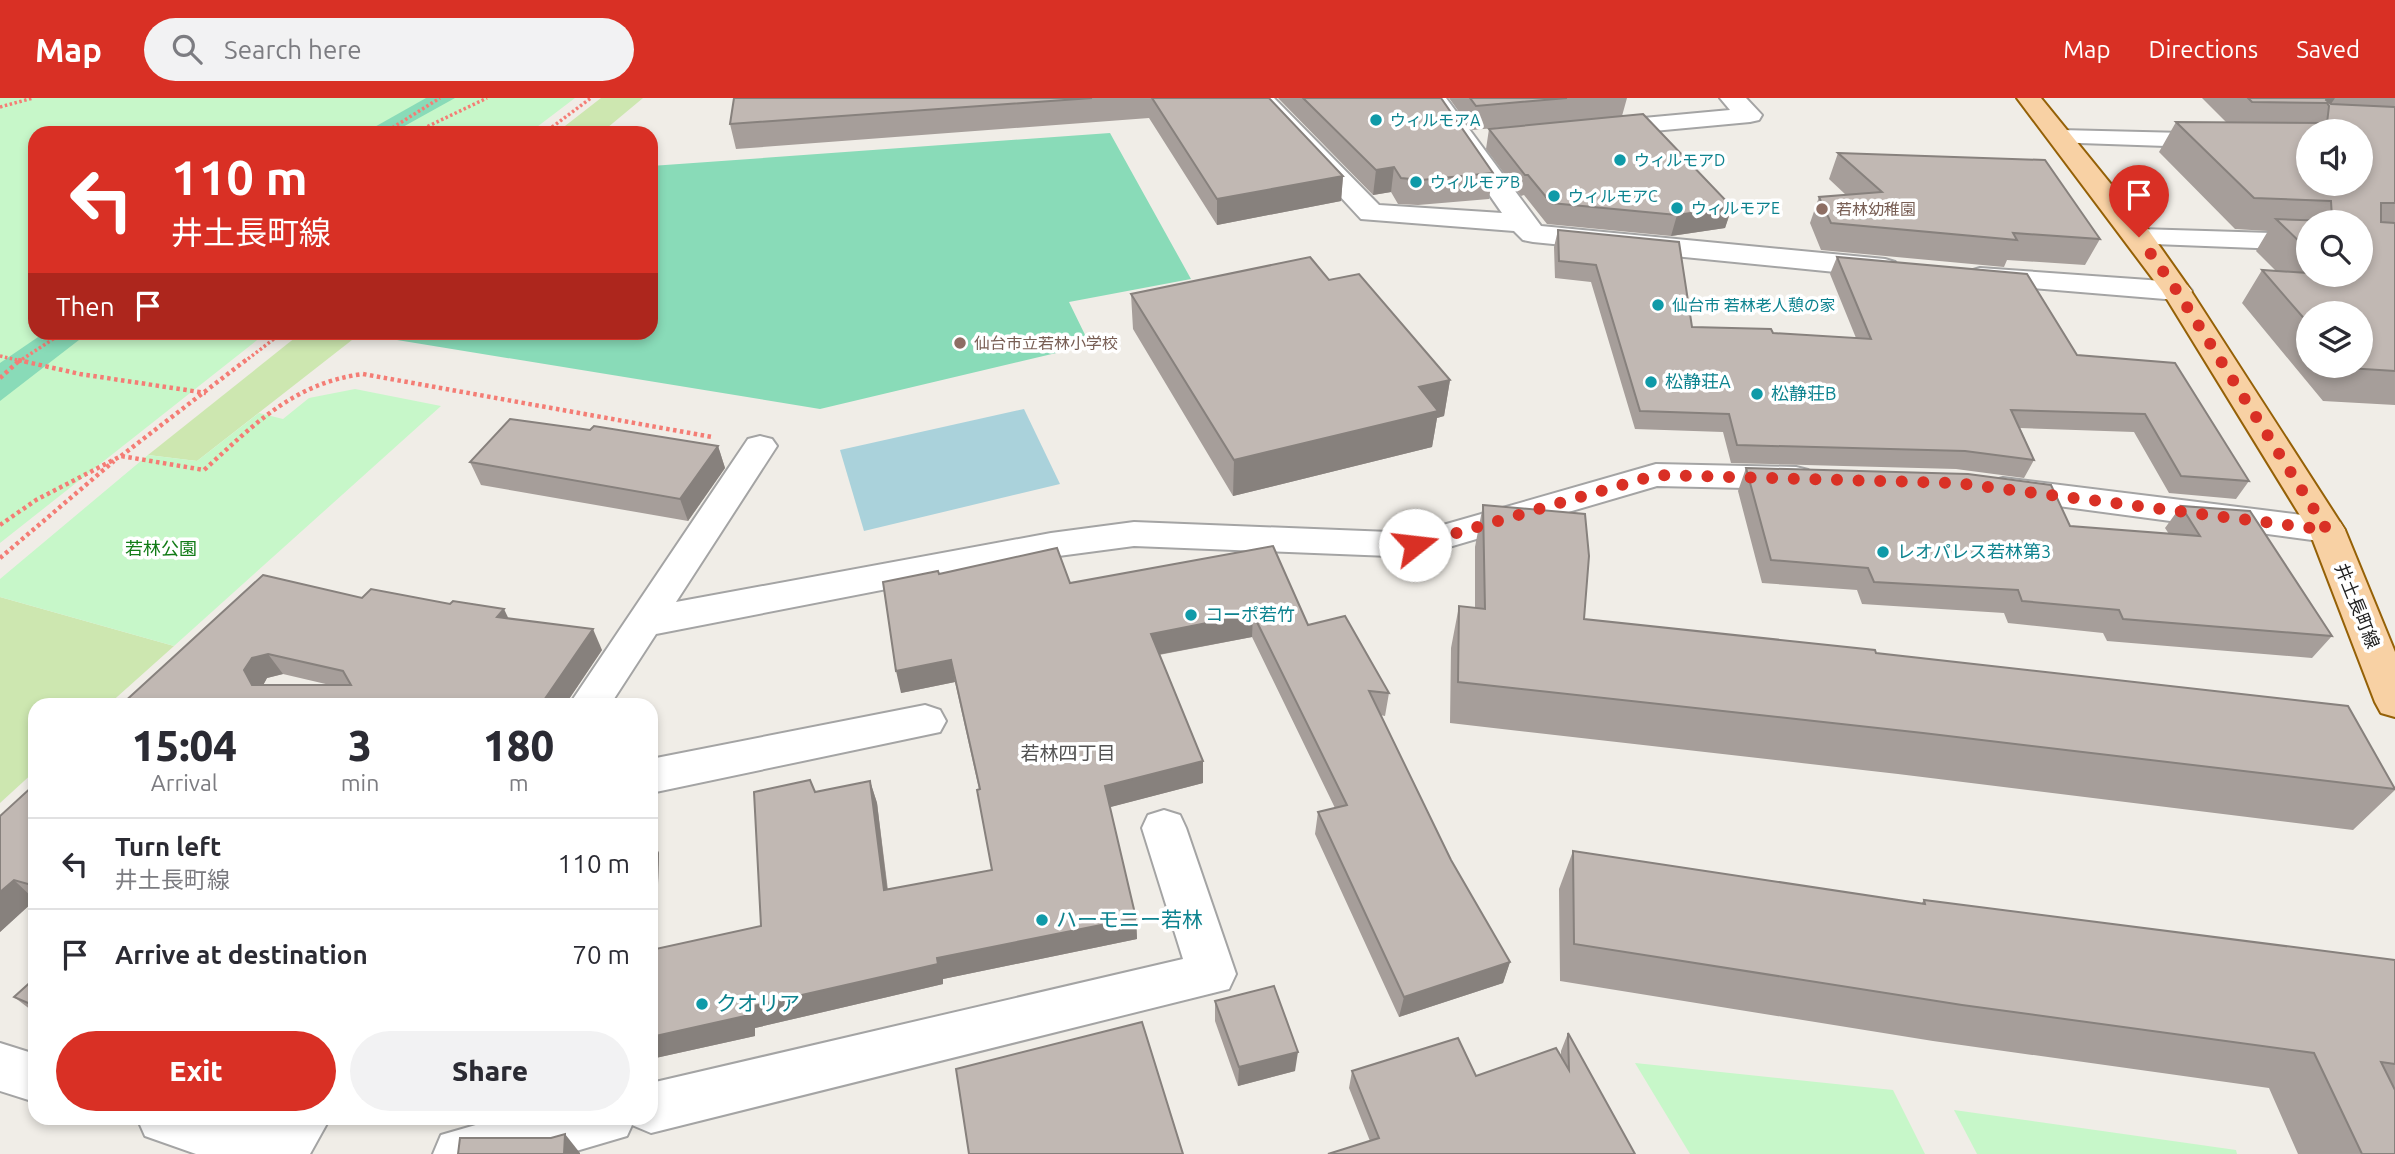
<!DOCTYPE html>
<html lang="en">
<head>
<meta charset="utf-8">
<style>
  :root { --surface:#fff; --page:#f2f2f3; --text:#2b2b33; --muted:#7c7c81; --line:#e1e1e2; --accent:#d93025 }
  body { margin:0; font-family:Ubuntu,"Noto Sans JP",sans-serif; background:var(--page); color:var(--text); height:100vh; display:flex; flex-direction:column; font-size:26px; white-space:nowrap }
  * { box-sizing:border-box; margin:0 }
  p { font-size:23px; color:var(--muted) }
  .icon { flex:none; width:38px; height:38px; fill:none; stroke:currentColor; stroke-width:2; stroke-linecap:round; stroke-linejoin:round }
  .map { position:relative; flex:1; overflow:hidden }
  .panel { position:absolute; left:28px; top:600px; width:630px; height:427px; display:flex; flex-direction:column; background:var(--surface); border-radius:21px; box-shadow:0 4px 10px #0003 }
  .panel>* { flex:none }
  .top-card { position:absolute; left:28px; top:28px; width:630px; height:214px; border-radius:21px; box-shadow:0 4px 10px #0003; background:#d93025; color:#fff; overflow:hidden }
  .buttons { position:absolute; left:2296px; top:21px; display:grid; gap:14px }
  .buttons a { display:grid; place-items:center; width:77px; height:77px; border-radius:50%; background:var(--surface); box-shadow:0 4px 10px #0003; font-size:35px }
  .pin { position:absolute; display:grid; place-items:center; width:60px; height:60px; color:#fff; margin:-72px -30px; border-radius:50% 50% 50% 0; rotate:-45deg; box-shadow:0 0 7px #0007 }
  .pin .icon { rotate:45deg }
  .me { position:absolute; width:77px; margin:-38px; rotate:74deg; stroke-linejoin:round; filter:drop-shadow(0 0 5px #0008) }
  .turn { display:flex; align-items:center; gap:24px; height:147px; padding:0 28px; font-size:32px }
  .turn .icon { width:91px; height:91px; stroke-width:2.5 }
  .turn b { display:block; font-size:49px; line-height:60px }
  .then { display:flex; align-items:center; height:66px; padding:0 28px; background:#0003; gap:14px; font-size:26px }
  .eta { display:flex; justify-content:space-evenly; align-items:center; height:119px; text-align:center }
  .eta b { font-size:42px; font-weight:800; line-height:49px }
  .primary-button { display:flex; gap:14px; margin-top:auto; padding:14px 28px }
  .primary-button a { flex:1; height:80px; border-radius:42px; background:var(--accent); color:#fff; font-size:28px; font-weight:800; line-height:80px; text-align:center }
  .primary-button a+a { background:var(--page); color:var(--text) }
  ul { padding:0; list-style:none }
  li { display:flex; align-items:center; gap:21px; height:91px; padding:0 28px; border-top:2px solid var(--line) }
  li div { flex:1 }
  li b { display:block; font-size:26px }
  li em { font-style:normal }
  header { display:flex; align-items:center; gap:42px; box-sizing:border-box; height:98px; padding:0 35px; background:var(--accent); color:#fff }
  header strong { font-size:33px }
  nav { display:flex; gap:38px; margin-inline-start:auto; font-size:24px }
  .search { width:490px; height:63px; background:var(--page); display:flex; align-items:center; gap:18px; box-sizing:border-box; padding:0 24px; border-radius:38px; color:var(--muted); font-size:26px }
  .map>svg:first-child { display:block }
  .grass { fill:#cde7b0 }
  .park { fill:#c7f7c9 }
  .pitch { fill:#89dbb8 }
  .water { fill:#aad2db }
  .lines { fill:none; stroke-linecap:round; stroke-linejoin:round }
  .street-casing { stroke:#a4a4a4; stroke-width:4 }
  .primary-casing { stroke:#956107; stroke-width:4 }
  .path-far1 { stroke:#f47d75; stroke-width:3.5; stroke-dasharray:2.5 2.5; stroke-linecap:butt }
  .path { stroke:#f47d75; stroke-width:4.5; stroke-dasharray:3.5 3.5; stroke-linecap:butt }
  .street { fill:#fff; fill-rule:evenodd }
  .primary { fill:#f8d1a4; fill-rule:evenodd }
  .wall { fill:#a69e9a; fill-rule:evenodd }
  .shaded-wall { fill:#87817d }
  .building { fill:#c1b8b3; stroke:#87817d; stroke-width:2; fill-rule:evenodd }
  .route { stroke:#d93025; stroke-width:12; stroke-dasharray:0 21.6 }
  .culture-dot { fill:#0f9aa8; stroke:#fff; stroke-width:2.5 }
  .education-dot { fill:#8d6e63; stroke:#fff; stroke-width:2.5 }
  .labels { text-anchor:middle; stroke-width:7; stroke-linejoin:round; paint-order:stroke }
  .far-culture-label { font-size:16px; fill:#0d838f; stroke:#fff; text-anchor:start }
  .far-education-label { font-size:16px; fill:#785e54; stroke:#fff; text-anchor:start }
  .culture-label { font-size:18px; fill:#0d838f; stroke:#fff; text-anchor:start }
  .park-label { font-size:18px; fill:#117b16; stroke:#fff }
  .street-label { font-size:18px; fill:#202020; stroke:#fff }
  .neighbourhood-label { font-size:19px; fill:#535353; stroke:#fff }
  .near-culture-label { font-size:21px; fill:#0d838f; stroke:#fff; text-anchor:start }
</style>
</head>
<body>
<header>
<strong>Map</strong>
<div class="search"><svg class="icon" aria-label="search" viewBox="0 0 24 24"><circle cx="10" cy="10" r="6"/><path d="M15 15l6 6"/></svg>Search here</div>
<nav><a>Map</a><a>Directions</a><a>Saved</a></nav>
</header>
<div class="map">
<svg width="2395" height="1056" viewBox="0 0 2395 1056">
  <rect width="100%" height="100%" fill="#f0ede7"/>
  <!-- grass -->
  <g class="grass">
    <polygon points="601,0 643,0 601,35 556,35"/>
    <polygon points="301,235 361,235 197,363 148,357"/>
    <polygon points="0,499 174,548 108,607 35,607 35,673 0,705"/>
  </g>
  <!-- park -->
  <g class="park">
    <polygon points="0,0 575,0 529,35 35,35 35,234 266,235 0,445"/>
    <polygon points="355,291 441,308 174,548 0,499 0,481 148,357 197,363 259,315 283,321 309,300"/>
    <polygon points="1635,965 1893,992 1925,1056 1690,1056"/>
    <polygon points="1954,1012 2236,1052 2237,1056 1977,1056"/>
  </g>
  <!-- pitch -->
  <g class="pitch">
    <polygon points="426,0 455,0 392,35 364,35"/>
    <polygon points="1110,35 1191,181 1069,204 1090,247 820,311 397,242 406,234 651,234 651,68"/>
    <polygon points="44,235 88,235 0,303 0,265"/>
  </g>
  <!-- water -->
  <polygon class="water" points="1024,311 1060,386 864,433 840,352"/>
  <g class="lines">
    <defs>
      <g id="street">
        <polygon points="1249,0 1274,0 1379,107 1502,115 1422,0 1446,0 1541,128 1885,161 1895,164 1899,170 1895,176 1885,179 1533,144 1523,142 1514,133 1361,121"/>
        <polygon points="1720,0 1746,0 1762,17 1759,22 1750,24 1600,38 1591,36 1588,31 1591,26 1600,24 1730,12"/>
        <polygon points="2060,32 2308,38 2308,53 2051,44 2048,39 2051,34"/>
        <polygon points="2139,131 2308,136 2308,152 2129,145 2125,139 2129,133"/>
        <polygon points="1980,170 2177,184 2187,187 2192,193 2187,199 2177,202 1970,185 1966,179 1970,173"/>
        <polygon points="760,338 772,341 777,348 676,504 1051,435 1134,424 1415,435 1656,366 1796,369 1808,372 1813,380 1808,388 1796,391 1657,388 1415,459 1134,448 1051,459 656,536 610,607 569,607 748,341"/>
        <polygon points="2003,380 2327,420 2340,424 2345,432 2340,440 2327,444 1991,399 1986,391 1991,383"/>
        <polygon points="925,607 940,612 946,623 940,634 651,695 651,661"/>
        <polygon points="1164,712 1180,717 1186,730 1236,876 1229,891 651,1035 632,1027 627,1038 566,1056 433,1056 441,1037 500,1020 651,1020 651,985 1183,861 1142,730 1148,717"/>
        <polygon points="0,945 35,956 35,1004 0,993"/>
        <polygon points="137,1020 247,1020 268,1027 272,1020 330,1020 310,1056 196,1056 145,1038"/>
      </g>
      <polygon id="primary" points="2017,0 2041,0 2149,133 2187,187 2345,432 2395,554 2395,619 2381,615 2375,604 2309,432 2162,193"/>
    </defs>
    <!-- street casing -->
    <use href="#street" class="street-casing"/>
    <!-- primary casing -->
    <use href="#primary" class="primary-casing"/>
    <!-- path-far1 -->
    <g class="path-far1">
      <polyline points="0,9 33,0"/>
      <polyline points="384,35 440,0"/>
      <polyline points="414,35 487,0"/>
      <polyline points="544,35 591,0"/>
      <polyline points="0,258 26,264"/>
      <polyline points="18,264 64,234"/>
      <polyline points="244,264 283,234"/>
    </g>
    <!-- path -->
    <g class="path">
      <polyline points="18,262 80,276 206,295"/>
      <polyline points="0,280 20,262"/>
      <polyline points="121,358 246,262"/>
      <path d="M0,427L36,402L121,358L204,372C254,327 293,285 363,276L712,339"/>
      <polyline points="0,460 114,363"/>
    </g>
    <!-- street -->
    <use href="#street" class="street"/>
    <!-- primary -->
    <use href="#primary" class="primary"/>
  </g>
  <!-- wall -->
  <g class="wall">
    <polygon points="734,0 1269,0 1343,78 1341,103 1217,127 1149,20 736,51 730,26"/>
    <polygon points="1278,0 1441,0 1493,75 1489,101 1418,107 1398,106 1391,94 1373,97"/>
    <polygon points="1449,0 1627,0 1622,18 1732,109 1725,130 1671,138 1547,126 1524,97 1521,98 1486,51 1489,31 1551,25 1472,32"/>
    <path d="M2202,0H2395V307L2323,303L2242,205L2262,172L2276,173L2256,153L2268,133L2235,131L2159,54L2176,24H2226ZM2308,124L2361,177H2308ZM2308,215L2361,268H2308Z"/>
    <polygon points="1838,55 2100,141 2085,167 2007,162 2004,169 1821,152 1810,125 1819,99 1846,97 1829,81"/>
    <polygon points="1558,132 1692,229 1773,235 1856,240 1830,176 1837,159 2077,257 2249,383 2236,401 2169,395 2134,334 2020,330 2034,362 2024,380 1956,371 1731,365 1723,334 1635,331 1591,184 1555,180 1554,149"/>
    <polygon points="1329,182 1450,282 1444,318 1437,320 1432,349 1233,398 1133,231 1131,196"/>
    <polygon points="718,348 725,370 688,423 481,387 470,364"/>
    <polygon points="1746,370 2070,428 2169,436 2165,430 2181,408 2332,538 2312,560 2107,543 2103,535 2008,525 2004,515 1862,506 1857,492 1762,485 1738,393"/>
    <polygon points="1483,407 1584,521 1876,555 2395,690 2395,692 2353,732 1898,676 1450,625 1451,550 1459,508 1475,510 1475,449"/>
    <polygon points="939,476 1070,485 1308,527 1389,595 1385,618 1380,617 1451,762 1510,864 1503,885 1399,919 1315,736 1318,714 1335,710 1252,539 1159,557 1203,663 1203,685 1110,709 1136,820 1137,841 943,881 943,886 755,930 755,938 651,961 651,738 659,755 656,851 761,828 815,694 870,683 877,705 888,792 992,772 979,691 955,584 901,595"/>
    <path d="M362,500L508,520L602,552L565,607H121ZM283,576L330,587H263L267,580Z"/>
    <polygon points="35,686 35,802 0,834 0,718"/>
    <polygon points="1573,753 1921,806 1924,802 2395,862 2395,1056 2298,1056 2269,990 1933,943 1560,883 1559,791"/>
    <polygon points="35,880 35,915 14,899"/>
    <polygon points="1215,903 1295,973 1238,988 1215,923"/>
    <polygon points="1568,935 1635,1056 1370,1043 1349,990 1352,973 1476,978 1561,959 1561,953"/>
  </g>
  <!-- shaded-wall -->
  <g class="shaded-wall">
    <polygon points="2325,0 2335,0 2329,9"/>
    <polygon points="1394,69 1391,94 1373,97 1376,72"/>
    <polygon points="1343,78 1341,103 1217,127 1217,101"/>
    <polygon points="1732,109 1725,130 1671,138 1677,117"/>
    <polygon points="1450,282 1444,318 1437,320 1432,349 1233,398 1234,362 1419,289"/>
    <polygon points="718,348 725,370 688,423 680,401"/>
    <polygon points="504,511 514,532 497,519"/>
    <polygon points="1253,516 1252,539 1151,558 1151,536"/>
    <polygon points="593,531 602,552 565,607 543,607 542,605"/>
    <polygon points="268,556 283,576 267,580 260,593 252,587 244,572 252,560"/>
    <polygon points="951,562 955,584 901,595 896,573"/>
    <polygon points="1203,663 1203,685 1107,710 1105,688"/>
    <polygon points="870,683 877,705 890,814 884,792"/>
    <polygon points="651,738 659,755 655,874 651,867"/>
    <polygon points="14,782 35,802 0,834 0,794"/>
    <polygon points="1136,820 1137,841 943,881 943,886 755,930 755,938 651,961 651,939 745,910 937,860"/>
    <polygon points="1510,864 1503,885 1399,919 1404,899"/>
    <polygon points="1298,954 1295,973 1238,988 1239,969"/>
    <polygon points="565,1036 580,1055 580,1056 564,1056"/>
  </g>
  <!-- building -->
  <g class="building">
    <polygon points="734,0 1092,0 730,26"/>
    <polygon points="1152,0 1269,0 1343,78 1217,101"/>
    <polygon points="1303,0 1441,0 1493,75 1421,82 1401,80 1394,69 1376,72"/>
    <polygon points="1470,0 1567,0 1476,8"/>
    <path d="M2248,0H2327L2326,2L2331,6L2395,9V105H2381V124L2395,125V273L2348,270L2346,268H2361V215H2308V225L2262,172L2308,175V177H2361V124H2308V152L2276,121L2329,123L2332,120L2331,103L2254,100L2176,24L2327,25L2329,8L2327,5L2252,4ZM2308,33H2361V86H2308Z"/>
    <polygon points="1643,16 1732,109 1677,117 1551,105 1528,77 1525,77 1489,31"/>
    <polygon points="1838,55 2045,62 2100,141 2013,135 2017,142 1831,125 1819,99 1882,94"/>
    <polygon points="1558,132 1679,144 1692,229 1771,231 1773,235 1871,241 1837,159 2027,176 2077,257 2175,265 2249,383 2181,378 2145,316 2011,312 2034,362 1965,353 1737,347 1729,316 1640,313 1596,167 1559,163"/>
    <polygon points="1310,159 1329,182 1359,176 1450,282 1419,289 1438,313 1234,362 1131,196"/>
    <polygon points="510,321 590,332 594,328 718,348 680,401 470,364"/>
    <polygon points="1746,370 1968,376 2051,387 2070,428 2200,438 2181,408 2250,413 2332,538 2123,521 2119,512 2022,503 2018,492 1874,484 1868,470 1771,462"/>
    <polygon points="1483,407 1585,416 1589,458 1584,521 1875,552 1876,555 2348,608 2395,691 1923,635 1458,584 1459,508 1485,511"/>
    <polygon points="1273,448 1308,527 1345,518 1389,595 1369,593 1451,762 1510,864 1404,899 1318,714 1347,707 1253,516 1151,536 1203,663 1105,688 1136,820 937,860 938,866 745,910 745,918 651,939 651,852 761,828 754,694 810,682 815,694 870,683 884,792 992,772 977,692 980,691 951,562 896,573 883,484 938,473 939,476 1057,450 1070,485"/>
    <path d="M263,477L362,500L371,491L450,506L453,503L504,511L497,519L593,531L542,605L527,603L524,607H121ZM268,556L343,573L351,587H252L244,572L252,560Z"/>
    <polygon points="35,686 35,788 14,782 0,794 0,718"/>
    <polygon points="1573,753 1925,806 1924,802 2395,862 2395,966 2381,964 2395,992 2395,1056 2362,1056 2314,955 1962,907 1574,846"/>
    <polygon points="35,880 35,908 14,899"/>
    <polygon points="1274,888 1298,954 1239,969 1215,903"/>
    <polygon points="1142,924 1183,1056 969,1056 956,971"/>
    <polygon points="1568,935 1635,1056 1328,1056 1379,1040 1352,973 1458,940 1476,978 1556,950 1569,972"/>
    <polygon points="565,1036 564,1056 458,1056 460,1040 551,1040"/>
  </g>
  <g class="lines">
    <!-- route -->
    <polyline class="route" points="1415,447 1656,377 1956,385 2327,432 2177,193 2139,139"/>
  </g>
  <!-- markers -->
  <g class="culture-dot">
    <circle cx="1376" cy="22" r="7"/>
    <circle cx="1620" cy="62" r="7"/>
    <circle cx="1416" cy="84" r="7"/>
    <circle cx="1554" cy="98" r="7"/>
    <circle cx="1677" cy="110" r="7"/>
    <circle cx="1658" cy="207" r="7"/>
    <circle cx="1651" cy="284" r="7"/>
    <circle cx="1757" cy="296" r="7"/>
    <circle cx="1883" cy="454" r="7"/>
    <circle cx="1191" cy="517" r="7"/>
    <circle cx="1042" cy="822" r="7"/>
    <circle cx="702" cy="906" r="7"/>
  </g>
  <g class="education-dot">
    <circle cx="1822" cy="111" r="7"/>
    <circle cx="960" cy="245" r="7"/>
  </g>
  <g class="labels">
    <!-- far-culture labels -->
    <g class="far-culture-label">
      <text x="1390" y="28">ウィルモアA</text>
      <text x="1634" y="68">ウィルモアD</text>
      <text x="1430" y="90">ウィルモアB</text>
      <text x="1568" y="104">ウィルモアC</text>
      <text x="1691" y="116">ウィルモアE</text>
      <text x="1672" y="213">仙台市 若林老人憩の家</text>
    </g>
    <!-- far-education labels -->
    <g class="far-education-label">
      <text x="1836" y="117">若林幼稚園</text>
      <text x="974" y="251">仙台市立若林小学校</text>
    </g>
    <!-- culture labels -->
    <g class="culture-label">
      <text x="1665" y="290">松静荘A</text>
      <text x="1771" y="302">松静荘B</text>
      <text x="1897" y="460">レオパレス若林第3</text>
      <text x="1205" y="523">コーポ若竹</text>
    </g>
    <!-- park labels -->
    <g class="park-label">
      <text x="161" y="457">若林公園</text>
    </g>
    <!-- street labels -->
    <g class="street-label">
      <text transform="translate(2357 508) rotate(68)" y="6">井土長町線</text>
    </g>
    <!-- neighbourhood labels -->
    <g class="neighbourhood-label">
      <text x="1068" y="662">若林四丁目</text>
    </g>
    <!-- near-culture labels -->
    <g class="near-culture-label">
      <text x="1056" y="829">ハーモニー若林</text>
      <text x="716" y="913">クオリア</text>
    </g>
  </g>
</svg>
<div class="buttons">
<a><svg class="icon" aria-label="sound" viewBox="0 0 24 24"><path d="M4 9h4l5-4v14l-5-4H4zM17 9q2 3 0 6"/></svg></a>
<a><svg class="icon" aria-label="search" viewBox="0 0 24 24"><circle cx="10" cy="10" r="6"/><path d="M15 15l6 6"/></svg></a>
<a><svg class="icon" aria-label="layers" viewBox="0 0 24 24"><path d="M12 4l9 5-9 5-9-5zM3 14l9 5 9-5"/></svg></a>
</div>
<div class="pin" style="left:2139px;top:139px;background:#d93025"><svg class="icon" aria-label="arrive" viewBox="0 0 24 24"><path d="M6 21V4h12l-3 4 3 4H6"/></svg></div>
<svg class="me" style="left:1415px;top:447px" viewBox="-20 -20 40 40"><circle r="19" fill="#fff"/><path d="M0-13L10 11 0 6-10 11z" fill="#d93025"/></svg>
<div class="top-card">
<div class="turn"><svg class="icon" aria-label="left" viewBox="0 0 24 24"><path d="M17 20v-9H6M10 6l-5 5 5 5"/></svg><div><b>110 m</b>井土長町線</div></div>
<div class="then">Then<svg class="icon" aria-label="arrive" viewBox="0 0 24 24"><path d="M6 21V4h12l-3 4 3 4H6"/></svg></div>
</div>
<section class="panel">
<div class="eta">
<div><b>15:04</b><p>Arrival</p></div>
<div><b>3</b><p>min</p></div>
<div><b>180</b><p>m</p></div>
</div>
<ul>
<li><svg class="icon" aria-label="left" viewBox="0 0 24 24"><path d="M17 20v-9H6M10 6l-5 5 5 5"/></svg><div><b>Turn left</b><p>井土長町線</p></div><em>110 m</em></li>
<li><svg class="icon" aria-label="arrive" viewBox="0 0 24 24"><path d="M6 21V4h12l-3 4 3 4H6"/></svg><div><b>Arrive at destination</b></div><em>70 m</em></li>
</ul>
<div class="primary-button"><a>Exit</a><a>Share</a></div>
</section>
</div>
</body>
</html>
